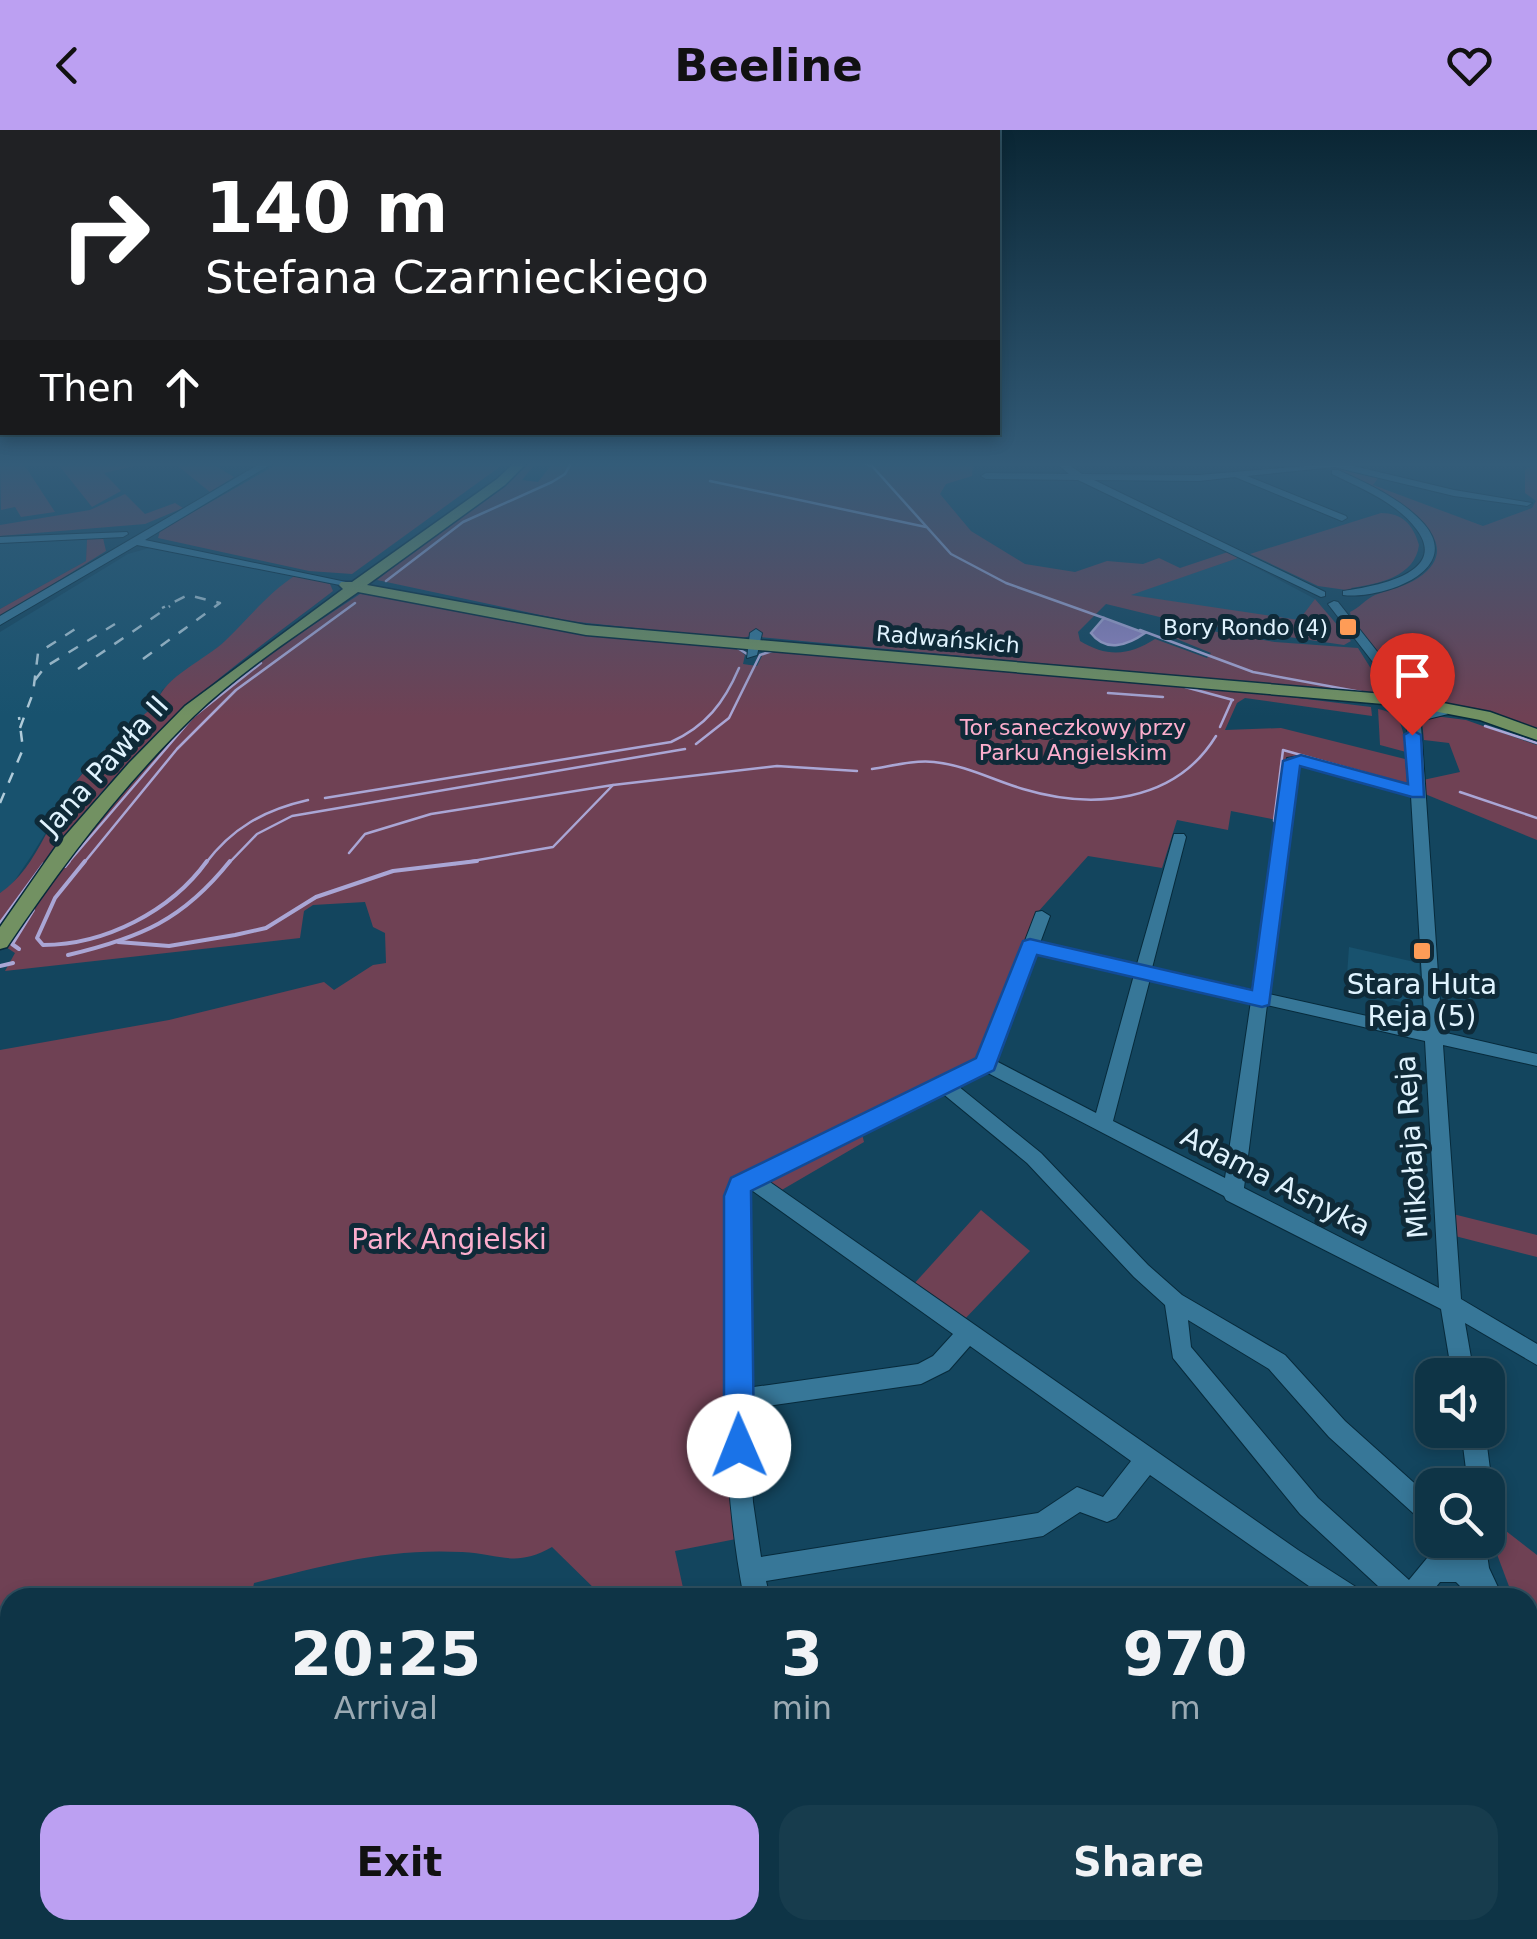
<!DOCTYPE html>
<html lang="en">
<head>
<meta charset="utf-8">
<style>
  :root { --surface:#0e3446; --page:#173c4d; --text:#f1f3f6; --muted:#9baab3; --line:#2e4f5f; --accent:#bca0f2 }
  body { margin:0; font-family:"DejaVu Sans",sans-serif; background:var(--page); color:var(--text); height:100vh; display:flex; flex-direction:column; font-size:38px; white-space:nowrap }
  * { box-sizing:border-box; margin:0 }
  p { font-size:32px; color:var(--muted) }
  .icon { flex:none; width:55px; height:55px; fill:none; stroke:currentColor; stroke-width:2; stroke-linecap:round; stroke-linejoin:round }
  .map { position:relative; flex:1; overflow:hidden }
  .details { position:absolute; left:0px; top:1458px; width:1538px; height:352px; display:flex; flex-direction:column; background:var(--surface); border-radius:30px 30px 0 0; box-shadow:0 5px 15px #0003,0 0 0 2px var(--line) }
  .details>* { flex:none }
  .hud { position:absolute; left:0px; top:0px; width:1000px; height:305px; box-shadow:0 5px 15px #0003,0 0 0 2px var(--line); background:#202124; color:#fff; overflow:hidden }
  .controls { position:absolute; left:1415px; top:1228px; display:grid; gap:20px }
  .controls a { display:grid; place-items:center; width:90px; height:90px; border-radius:20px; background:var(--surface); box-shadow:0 5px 15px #0003,0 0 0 2px var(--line); font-size:50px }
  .pin { position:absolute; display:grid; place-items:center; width:85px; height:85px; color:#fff; margin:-102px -42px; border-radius:50% 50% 50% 0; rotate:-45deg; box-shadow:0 0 10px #0007 }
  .pin .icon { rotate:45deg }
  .me { position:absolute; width:110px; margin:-55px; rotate:359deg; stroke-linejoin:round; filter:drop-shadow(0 0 8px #0008) }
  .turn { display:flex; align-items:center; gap:35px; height:210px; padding:0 40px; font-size:45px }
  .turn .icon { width:130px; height:130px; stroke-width:2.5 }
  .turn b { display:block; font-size:70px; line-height:85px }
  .then { display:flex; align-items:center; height:95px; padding:0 40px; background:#0003; gap:20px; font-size:38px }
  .eta { display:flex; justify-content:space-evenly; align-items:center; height:170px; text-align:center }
  .eta b { font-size:60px; font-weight:700; line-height:70px }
  .cta { display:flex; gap:20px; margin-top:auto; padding:20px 40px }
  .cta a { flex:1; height:115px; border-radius:30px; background:var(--accent); color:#111; font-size:40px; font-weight:700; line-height:115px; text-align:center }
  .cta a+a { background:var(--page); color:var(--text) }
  header { display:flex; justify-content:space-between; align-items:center; height:130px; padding:0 40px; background:var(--accent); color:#111; font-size:45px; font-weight:700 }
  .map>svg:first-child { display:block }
  .built { fill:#18526e }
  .green { fill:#6f4154 }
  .water { fill:#9385c4; stroke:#aaa6d5; stroke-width:2.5 }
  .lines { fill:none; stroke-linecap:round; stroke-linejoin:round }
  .stream-far1 { stroke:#aaa6d5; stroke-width:2.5 }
  .stream { stroke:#aaa6d5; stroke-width:4 }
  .minor-casing { stroke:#072a3b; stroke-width:2 }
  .major-casing { stroke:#072a3b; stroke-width:3 }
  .minor { fill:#377798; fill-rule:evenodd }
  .major { fill:#729162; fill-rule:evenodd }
  .rail { stroke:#b0cbd9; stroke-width:2.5; stroke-dasharray:11 11; stroke-linecap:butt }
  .route { fill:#1a73e8; stroke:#114b97; stroke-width:2.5 }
  .poi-dot { fill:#fe9c57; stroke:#0f2a38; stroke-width:4 }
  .labels { text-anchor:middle; stroke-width:10; stroke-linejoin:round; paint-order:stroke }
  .far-poi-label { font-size:22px; fill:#e0f3fe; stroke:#0f2a38; text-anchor:end }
  .far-street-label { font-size:22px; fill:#e0f3fe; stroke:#0f2a38 }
  .far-park-label { font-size:22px; fill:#fcaecd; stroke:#0f2a38 }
  .street-label { font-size:28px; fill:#e0f3fe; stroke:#0f2a38 }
  .poi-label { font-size:28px; fill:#e0f3fe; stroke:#0f2a38 }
  .park-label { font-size:28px; fill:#fcaecd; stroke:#0f2a38 }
</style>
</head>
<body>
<header><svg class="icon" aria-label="back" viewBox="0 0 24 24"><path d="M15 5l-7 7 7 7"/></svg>Beeline<svg class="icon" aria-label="heart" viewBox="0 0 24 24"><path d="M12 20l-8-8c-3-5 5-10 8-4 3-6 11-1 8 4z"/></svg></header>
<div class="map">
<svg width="1537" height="1809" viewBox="0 0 1537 1809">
  <rect width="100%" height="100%" fill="#13455e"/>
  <!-- built -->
  <g class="built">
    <polygon points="87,408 86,431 0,479 0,414"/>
    <polygon points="156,416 296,445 229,509 162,560 156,574 82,643 32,725 11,756 0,763 0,502 128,424"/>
    <polygon points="1238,428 1315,469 1299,491 1128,465"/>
    <polygon points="1349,817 1419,833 1422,877 1346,859"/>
    <polygon points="1528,1578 1537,1582 1537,1737 1528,1733"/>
    <polygon points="1528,1799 1531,1809 1201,1809 1198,1800"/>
  </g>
  <!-- green -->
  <g class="green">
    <polygon points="0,333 23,333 55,382 21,387 15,377 1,380"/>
    <polygon points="57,333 131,333 134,336 104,343 121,361 92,377"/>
    <polygon points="174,333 211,333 234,347 210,362"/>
    <polygon points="279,333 505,333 352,444 309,441 158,408 160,401"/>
    <path d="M526,333H536L522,350L538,352L553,333H978L973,335L972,346L946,354L940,364L971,401L1025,434L1075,442L1107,431L1143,434L1159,428L1180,438L1228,422L1238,428L1131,465L1299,490L1315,469L1351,511L1344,515L1172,490L1106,474L1078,502L1080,511C1108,528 1130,525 1155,509L1207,528L1211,523L1167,505L1183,496L1275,512L1358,518L1385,561L1377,565L750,506L740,509L568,491L377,450Z"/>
    <path d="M1537,333V600L1413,564L1352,491L1350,482C1359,478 1366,469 1375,465C1390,459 1405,457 1418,448C1483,404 1363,354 1333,337L1379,347L1373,355L1483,396L1532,378L1536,371L1525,363V340Z"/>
    <polygon points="125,364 145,384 175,373 183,378 145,394 0,406 0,395 90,380"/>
    <path d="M1381,383C1402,383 1413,394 1419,415C1415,447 1378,454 1351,458L1353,461L1318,456L1250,424Z"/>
    <polygon points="90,406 103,408 106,421 0,487 0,479 86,431 87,409 0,411"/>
    <path d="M296,445L330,454L333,461C261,516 184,570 123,638C77,689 37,745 0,803V763C40,737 52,678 83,643C104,618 132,596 156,574C165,545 206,530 226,510C250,487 268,463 296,445Z"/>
    <path d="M363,462L535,496L738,519L745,525L743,534L757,536L763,524L772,522L1250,562L1371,577L1372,586L1245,568L1237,573L1225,600L1281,598L1405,629L1408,662L1295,632L1282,691L1231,681L1228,700L1177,690L1162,738L1088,726L1037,783L981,928L731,1053L727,1076L736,1409L675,1421L685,1467H603L552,1417C515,1438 501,1424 462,1422C386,1418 327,1435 254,1453L251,1467L10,1468V1690L0,1737V920L169,890L324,852L334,860L373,835L386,833L385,803L373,797L365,772L313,775L304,781L300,808L5,841L15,823L6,817L71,720L194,582L251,536Z"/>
    <path d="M1378,579C1403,584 1403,599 1406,622L1380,615Z"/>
    <polygon points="1435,586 1466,590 1537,615 1537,710 1425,664 1423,650 1460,642 1449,613 1424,610 1422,592"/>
    <polygon points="852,1002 862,1004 864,1012 780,1061 764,1048"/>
    <polygon points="981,1080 1030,1121 961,1193 913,1155"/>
    <polygon points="1453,1084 1537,1105 1537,1127 1455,1106"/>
    <polygon points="1488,1387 1537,1425 1537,1490 1528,1490 1528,1468 1513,1467 1492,1411"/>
    <polygon points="989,1800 1198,1800 1201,1809 998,1809"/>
  </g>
  <!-- water -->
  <path class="water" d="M1104,488L1145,503C1128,515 1106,523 1091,503Z"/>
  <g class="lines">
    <!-- stream-far1 -->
    <g class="stream-far1">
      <polyline points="863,333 872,336 951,424 1006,453 1104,488"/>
      <polyline points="710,351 926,397"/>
      <polyline points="386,451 463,392 552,352 565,344 571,333"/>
      <polyline points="1140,500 1253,542 1361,562"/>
      <polyline points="736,517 747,524"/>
      <polyline points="1185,557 1233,570"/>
      <polyline points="1108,563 1163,567"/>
      <polyline points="1485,596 1537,613"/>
      <polyline points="1220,597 1232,570"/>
      <polyline points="696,614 729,588 760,525 772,521"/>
      <path d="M872,639C892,636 913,630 934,632C965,635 993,650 1023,659C1093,680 1175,673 1216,606"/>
      <polyline points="1460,662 1537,688"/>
      <polyline points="98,668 108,657"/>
      <path d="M325,668L671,612C706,596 724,573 739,538"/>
      <polyline points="1274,691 1283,620 1401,653"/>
      <polyline points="349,723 365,704 431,684 613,655 777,636 857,641"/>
      <polyline points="67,734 193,587 261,533"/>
      <polyline points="83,734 177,619 236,560 355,473"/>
      <path d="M205,734C232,698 264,680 308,670"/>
      <polyline points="228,734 257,704 292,686 685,619"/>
      <polyline points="455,734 553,717 613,655"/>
    </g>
    <!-- stream -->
    <g class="stream">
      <path d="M85,731L55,768L37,808L43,815C105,815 171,781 207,731"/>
      <polyline points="65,736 69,731"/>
      <polyline points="0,794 44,734"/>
      <polyline points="118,812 169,816 235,805 266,798 316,767 393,741 477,731"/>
      <polyline points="19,819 12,814 33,780"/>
      <path d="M68,825C140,808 183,790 230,731"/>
      <polyline points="0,836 13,833"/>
    </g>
    <defs>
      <g id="minor">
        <polygon points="261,333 273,333 145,410 346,452 352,455 350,457 137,415 0,495 0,486"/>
        <polygon points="1056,333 1067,333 1082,344 1199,345 1341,333 1454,360 1532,373 1527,376 1454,366 1334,337 1247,346 1346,386 1347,388 1342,391 1235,347 1199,351 1094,350 1325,462 1325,466 1321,467 1078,350 986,349 981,346 986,343 1069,344"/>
        <path d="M1332,340H1338C1368,354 1402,369 1424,394C1465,442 1379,470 1343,465V461C1369,457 1450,445 1417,400C1398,373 1360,358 1332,344Z"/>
        <polygon points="127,402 128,404 123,407 0,413 0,407"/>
        <path d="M1334,471L1338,472L1406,558L1417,585L1441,580L1448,584L1428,589L1421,595L1442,902L1537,924V936L1443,915L1461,1169L1537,1214V1235L1465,1193L1474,1245H1452L1441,1179L1226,1070L1224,1066L986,942L958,956L1041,1023L1148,1135L1182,1165L1285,1225L1345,1291L1432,1369V1396L1423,1392L1329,1307L1269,1239L1188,1190L1191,1217L1318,1368L1409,1450L1442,1410H1485L1489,1438L1503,1468H1472L1456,1452H1440L1427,1468H1391L1300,1384L1173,1228L1165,1175L1134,1147L1027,1033L942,963L767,1050L1298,1420L1359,1459L1362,1468H1326L1150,1345L1116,1388L1107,1392L1080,1382L1043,1406L766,1451L770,1468H744C718,1336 725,1200 726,1066C731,1053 737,1042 751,1041L934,952L936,948L979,930L1036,782L1042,781L1050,786L1040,813L1137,834L1174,704H1184L1186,707L1152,838L1252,860L1287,628L1301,626L1411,657L1407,594L1396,562L1328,474ZM1298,634L1411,666L1425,899L1269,864ZM1036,823L1134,845L1096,983L996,931ZM1150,849L1251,871L1225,1048L1113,991ZM1267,875L1425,911L1439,1158L1244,1058ZM750,1059L953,1204L933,1226L918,1234L747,1258L746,1066ZM970,1216L1131,1331L1103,1367L1077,1357L1038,1383L761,1427L753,1372L747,1279L921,1254L949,1240Z"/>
        <polygon points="756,499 762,503 757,525 747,528 750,503"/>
        <polygon points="1461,1300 1485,1300 1492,1355 1488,1363 1488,1355 1468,1355"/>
        <polygon points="1528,1534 1537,1538 1537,1567 1528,1563"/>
        <polygon points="10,1770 10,1800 0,1801 0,1771"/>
      </g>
      <path id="major" d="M514,333H527L505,355L367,455L586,495L1407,566L1490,582L1537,599V610L1480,590L1407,576L586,505L358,462C303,501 243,539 194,586C122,656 63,734 7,817L0,819V797L57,715L129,633L185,576L343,459L339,455L341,452H352L497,349Z"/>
    </defs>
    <!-- minor casing -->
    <use href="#minor" class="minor-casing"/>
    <!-- major casing -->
    <use href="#major" class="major-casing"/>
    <!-- minor -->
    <use href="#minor" class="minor"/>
    <!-- major -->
    <use href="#major" class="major"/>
    <!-- rail -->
    <g class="rail">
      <polyline points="143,529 220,473 188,465 162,478"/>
      <polyline points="78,539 170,476"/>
      <polyline points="35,550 45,537 115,494"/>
      <polyline points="20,598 33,563 38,523 83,494"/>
      <polyline points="0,673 23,619 19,587"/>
    </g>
  </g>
  <!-- sky -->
  <linearGradient id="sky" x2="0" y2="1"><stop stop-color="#0a2634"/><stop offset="0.57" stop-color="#335c79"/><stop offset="1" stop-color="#335c79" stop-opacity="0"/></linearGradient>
  <rect width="1537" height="586" fill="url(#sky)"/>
  <!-- route -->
  <polygon class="route" points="1412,600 1421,605 1424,667 1412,667 1300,636 1269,875 1262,877 1037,825 994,940 751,1061 754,1316 749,1327 739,1331 728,1327 724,1316 724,1066 731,1048 976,928 1023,811 1030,809 1252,860 1283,631 1301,625 1408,654 1404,605"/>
  <!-- markers -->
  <g class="poi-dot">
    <rect x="1338" y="487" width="20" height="20" rx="5"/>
    <rect x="1412" y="811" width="20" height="20" rx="5"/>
  </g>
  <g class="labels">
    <!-- far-poi labels -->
    <g class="far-poi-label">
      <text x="1328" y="505">Bory Rondo (4)</text>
    </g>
    <!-- far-street labels -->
    <g class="far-street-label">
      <text transform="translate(948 509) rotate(5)" y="8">Radwańskich</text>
    </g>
    <!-- far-park labels -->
    <g class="far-park-label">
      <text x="1073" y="605">Tor saneczkowy przy<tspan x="1073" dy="25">Parku Angielskim</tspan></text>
    </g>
    <!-- street labels -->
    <g class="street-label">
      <text transform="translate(104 635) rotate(-48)" y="10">Jana Pawła II</text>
      <text transform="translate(1411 1017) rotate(-94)" y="10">Mikołaja Reja</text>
      <text transform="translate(1276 1051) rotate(27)" y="10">Adama Asnyka</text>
    </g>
    <!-- poi labels -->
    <g class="poi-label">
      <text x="1422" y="864">Stara Huta<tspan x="1422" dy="32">Reja (5)</tspan></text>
    </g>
    <!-- park labels -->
    <g class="park-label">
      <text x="449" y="1119">Park Angielski</text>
    </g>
  </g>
</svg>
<div class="controls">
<a><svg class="icon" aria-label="sound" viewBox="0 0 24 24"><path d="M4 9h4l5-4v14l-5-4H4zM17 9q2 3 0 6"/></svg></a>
<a><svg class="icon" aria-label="search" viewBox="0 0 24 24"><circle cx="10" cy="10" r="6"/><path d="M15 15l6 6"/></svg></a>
</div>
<div class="pin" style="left:1412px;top:605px;background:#d93025"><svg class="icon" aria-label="arrive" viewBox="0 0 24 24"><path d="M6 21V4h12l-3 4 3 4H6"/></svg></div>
<svg class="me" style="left:739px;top:1316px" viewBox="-20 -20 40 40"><circle r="19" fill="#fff"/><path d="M0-13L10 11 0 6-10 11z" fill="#1a73e8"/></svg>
<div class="hud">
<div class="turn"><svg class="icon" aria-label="right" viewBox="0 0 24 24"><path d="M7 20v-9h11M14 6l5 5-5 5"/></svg><div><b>140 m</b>Stefana Czarnieckiego</div></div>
<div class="then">Then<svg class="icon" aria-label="ahead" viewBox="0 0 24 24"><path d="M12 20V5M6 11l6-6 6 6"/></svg></div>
</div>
<section class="details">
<div class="eta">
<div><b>20:25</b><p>Arrival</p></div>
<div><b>3</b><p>min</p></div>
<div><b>970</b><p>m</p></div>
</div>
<div class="cta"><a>Exit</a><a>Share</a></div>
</section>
</div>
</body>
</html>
